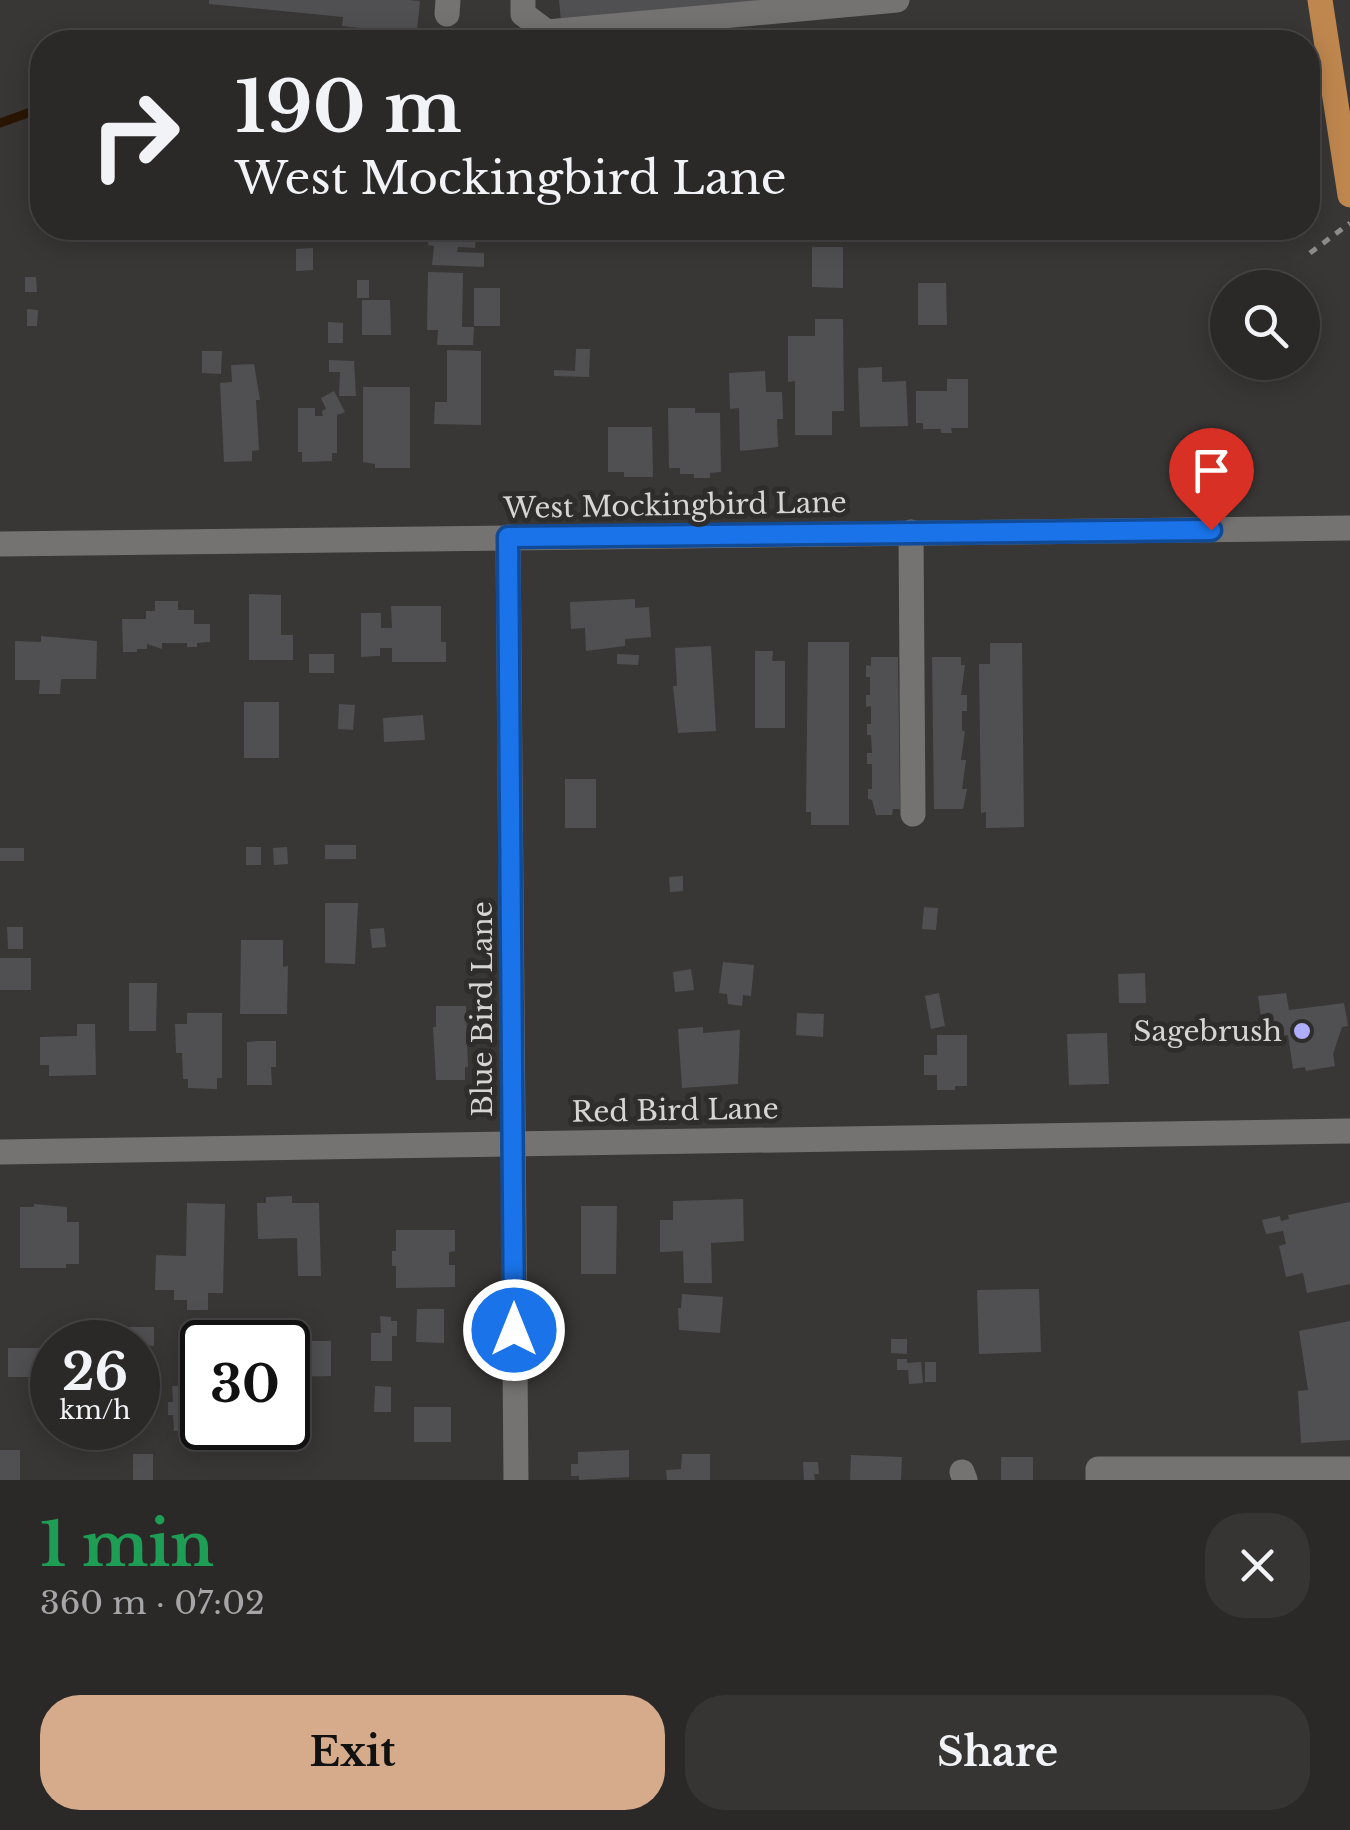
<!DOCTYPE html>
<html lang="en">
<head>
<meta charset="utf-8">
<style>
  :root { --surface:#2b2928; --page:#373534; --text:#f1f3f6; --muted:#a6a6a8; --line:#474545; --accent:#d6ab8b }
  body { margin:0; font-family:"Libre Baskerville",serif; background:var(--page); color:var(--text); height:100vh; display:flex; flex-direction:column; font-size:38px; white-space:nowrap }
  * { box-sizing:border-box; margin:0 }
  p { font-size:32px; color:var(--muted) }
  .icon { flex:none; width:55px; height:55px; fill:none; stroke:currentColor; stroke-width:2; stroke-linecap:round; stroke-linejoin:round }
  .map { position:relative; height:1480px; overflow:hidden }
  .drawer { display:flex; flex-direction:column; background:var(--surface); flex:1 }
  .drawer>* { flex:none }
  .top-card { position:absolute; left:30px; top:30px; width:1290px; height:210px; border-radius:40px; box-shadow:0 5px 25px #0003,0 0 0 2px var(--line); background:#2b2928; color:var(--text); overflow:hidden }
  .tools { position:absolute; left:1210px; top:270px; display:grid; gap:20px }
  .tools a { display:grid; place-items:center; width:110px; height:110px; border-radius:50%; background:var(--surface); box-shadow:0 5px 25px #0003,0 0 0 2px var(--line); font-size:50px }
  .speed { position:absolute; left:30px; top:1320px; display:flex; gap:20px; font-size:50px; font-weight:700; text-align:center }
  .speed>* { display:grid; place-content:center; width:130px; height:130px; border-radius:50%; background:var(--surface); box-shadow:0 5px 25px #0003,0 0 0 2px var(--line); line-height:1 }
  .speed small { font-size:25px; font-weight:400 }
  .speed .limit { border:5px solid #111; border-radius:15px; background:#fff; color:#111 }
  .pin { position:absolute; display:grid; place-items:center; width:85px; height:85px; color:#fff; margin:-102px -42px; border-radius:50% 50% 50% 0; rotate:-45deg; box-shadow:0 0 10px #0007 }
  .pin .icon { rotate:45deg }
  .me { position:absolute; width:110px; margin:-55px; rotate:0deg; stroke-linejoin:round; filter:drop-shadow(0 0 8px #0008) }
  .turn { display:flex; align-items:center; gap:35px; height:210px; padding:0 40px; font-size:45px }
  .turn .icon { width:130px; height:130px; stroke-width:2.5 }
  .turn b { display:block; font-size:70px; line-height:85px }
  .round { display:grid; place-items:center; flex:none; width:105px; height:105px; border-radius:40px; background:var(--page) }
  .headline { display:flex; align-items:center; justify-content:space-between; height:170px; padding:0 40px }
  h1 { font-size:60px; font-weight:700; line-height:75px; color:#1e9e55 }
  .action { display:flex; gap:20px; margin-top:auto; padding:20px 40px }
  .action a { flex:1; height:115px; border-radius:40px; background:var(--accent); color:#111; font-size:40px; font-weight:700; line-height:115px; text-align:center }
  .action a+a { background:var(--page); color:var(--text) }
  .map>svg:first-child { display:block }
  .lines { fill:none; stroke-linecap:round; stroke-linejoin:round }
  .stream { stroke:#2a1503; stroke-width:9 }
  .building { fill:#505053 }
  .path { stroke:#8f8d8c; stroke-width:5; stroke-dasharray:8 8; stroke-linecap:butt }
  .minor { stroke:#757371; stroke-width:25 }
  .major { stroke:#bf874e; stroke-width:25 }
  .route-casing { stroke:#114b97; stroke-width:25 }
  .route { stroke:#1a73e8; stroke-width:18 }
  .poi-dot { fill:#afaefa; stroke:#2f2d2b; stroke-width:4 }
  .labels { text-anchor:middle; stroke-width:10; stroke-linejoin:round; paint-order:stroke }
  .street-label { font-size:28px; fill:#d6d5d4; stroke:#2f2d2b }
  .poi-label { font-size:28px; fill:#d6d5d4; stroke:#2f2d2b; text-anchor:end }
</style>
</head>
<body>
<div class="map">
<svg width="1350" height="1480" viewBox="0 0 1350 1480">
  <rect width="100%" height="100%" fill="#393735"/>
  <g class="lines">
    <!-- stream -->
    <polyline class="stream" points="0,123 42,108"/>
  </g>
  <!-- building -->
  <g class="building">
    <polygon points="209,0 409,0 420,1 417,31 387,28 387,31 342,26 343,17 209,4"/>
    <polygon points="559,0 764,0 561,22"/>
    <polygon points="859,31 861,42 838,42 836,37"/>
    <polygon points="1085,32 1086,42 1036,42 1036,38"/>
    <polygon points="436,228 477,228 475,248 458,247 457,252 484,253 484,267 432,265 434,246 428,245 429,234 435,235"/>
    <polygon points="812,247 843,247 843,288 812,287"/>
    <polygon points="313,248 313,270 296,271 296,249"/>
    <polygon points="428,272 463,273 462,327 474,327 473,345 437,345 438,330 427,330"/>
    <polygon points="25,277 36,277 37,292 25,292"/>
    <rect x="357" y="280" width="12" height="18"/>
    <polygon points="918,283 946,283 947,325 918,325"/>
    <rect x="474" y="288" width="26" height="38"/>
    <polygon points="362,300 390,300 391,335 362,335"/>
    <polygon points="27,309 38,310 37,326 27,326"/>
    <polygon points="815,319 843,319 844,411 832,411 832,435 795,435 795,381 788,382 788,336 815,336"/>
    <polygon points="328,322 343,323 343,343 328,343"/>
    <polygon points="576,349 590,349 589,377 554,376 554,370 575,371"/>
    <polygon points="447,350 481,351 481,425 434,424 435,402 447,402"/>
    <polygon points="202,351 222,351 221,374 202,373"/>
    <polygon points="329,360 354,361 356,396 339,396 340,372 329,372"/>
    <polygon points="254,364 260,400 256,400 259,450 252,451 252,461 224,462 220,383 232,382 231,365"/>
    <polygon points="882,367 882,382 906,381 908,426 860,427 858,368"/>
    <polygon points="765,371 766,392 782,392 783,419 777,419 778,447 740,451 739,408 730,409 729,373"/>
    <polygon points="947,379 968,379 968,428 951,428 952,433 941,433 941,429 923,429 923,423 916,423 916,391 947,391"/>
    <polygon points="363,387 410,387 410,468 375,468 375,464 363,462"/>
    <polygon points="334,391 345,412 337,415 337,453 332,453 332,461 302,462 302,452 298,452 298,408 315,408 315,416 323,416 322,411 326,409 321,398"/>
    <polygon points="668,408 695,408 695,413 720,413 721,472 710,473 710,478 694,478 694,474 680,474 680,468 669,468"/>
    <polygon points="608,427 652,427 653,477 624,477 624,472 608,472"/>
    <polygon points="249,594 281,595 281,635 293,635 293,660 249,660"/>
    <polygon points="635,599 635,608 649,607 651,637 625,639 625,646 586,651 585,628 571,629 570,602"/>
    <polygon points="155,601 178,601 178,610 194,610 194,624 210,624 210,642 197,643 197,647 187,647 187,643 162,643 162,649 147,644 147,649 137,649 137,652 123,652 122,619 146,619 146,611 155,611"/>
    <polygon points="391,606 441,606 441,642 446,642 446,662 392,662 392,648 380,648 380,656 361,657 361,613 381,613 381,628 392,628"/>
    <polygon points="41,636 97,641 96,679 61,679 60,694 39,694 40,680 15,680 15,641 41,642"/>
    <polygon points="808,642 849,642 849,825 811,825 811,812 806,812"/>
    <polygon points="990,643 1022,643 1024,827 986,828 986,812 981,813 979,664 990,664"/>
    <polygon points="711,646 716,731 678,733 673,686 677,686 675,648"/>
    <polygon points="755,651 773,651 772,661 785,661 785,728 755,728"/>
    <rect x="309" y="654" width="25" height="19"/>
    <polygon points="617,654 639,655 638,665 617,664"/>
    <polygon points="871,657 898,657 900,809 893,809 892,815 876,815 872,800 868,799 868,789 872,789 872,764 867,764 867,753 872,753 871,735 867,735 867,724 871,724 871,706 866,707 866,695 870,695 870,677 866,677 866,665 871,666"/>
    <polygon points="932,657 961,657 961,665 965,665 961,695 967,695 967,711 962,711 962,731 965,731 961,760 966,760 962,789 967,789 963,809 934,809"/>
    <rect x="244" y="702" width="35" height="56"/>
    <polygon points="339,704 355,705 353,730 338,729"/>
    <polygon points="423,715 425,740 384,742 383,718"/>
    <rect x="565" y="779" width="31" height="49"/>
    <rect x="325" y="845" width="31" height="14"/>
    <rect x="246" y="847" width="15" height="18"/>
    <polygon points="287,847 288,864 274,865 273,848"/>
    <rect x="0" y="848" width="24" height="13"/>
    <polygon points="683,876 683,891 670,892 669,877"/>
    <polygon points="325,903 358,903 355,964 325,963"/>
    <polygon points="924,907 938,908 936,930 922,929"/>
    <polygon points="7,927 23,927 23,949 8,949"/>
    <polygon points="384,928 386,947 372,948 370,929"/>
    <polygon points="241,940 283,940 283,967 288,966 287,1014 240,1014"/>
    <rect x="0" y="958" width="31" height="32"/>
    <polygon points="723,962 754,965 751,996 743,995 742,1006 728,1004 727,994 719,993"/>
    <polygon points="691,969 694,990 675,992 673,972"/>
    <polygon points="1145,973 1146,1003 1119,1003 1118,974"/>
    <polygon points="129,983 157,983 156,1031 129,1031"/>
    <polygon points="939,993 945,1026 931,1029 925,996"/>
    <polygon points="1286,993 1289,1010 1344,1003 1348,1026 1342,1027 1333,1054 1335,1066 1306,1071 1305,1067 1293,1069 1288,1035 1264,1038 1258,996"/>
    <polygon points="436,1006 466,1006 468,1067 465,1067 465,1080 436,1080 433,1027 436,1027"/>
    <polygon points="187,1013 222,1013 222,1078 217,1078 217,1089 188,1088 188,1079 183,1079 182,1053 176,1053 175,1024 187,1024"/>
    <polygon points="797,1013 824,1014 823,1037 796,1035"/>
    <polygon points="77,1024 95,1024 96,1075 49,1076 49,1065 40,1065 40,1037 77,1036"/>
    <polygon points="703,1027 703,1033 740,1030 738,1084 682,1088 678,1029"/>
    <polygon points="1107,1033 1109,1084 1069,1085 1067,1034"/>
    <polygon points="937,1035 967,1035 967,1086 955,1086 955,1090 937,1090 937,1075 924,1075 924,1055 937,1055"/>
    <polygon points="258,1041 276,1041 276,1067 271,1067 272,1085 247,1085 247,1042"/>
    <polygon points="292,1196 292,1203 319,1203 321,1276 298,1276 297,1238 258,1239 257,1203 266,1203 266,1197"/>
    <polygon points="743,1199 744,1241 711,1243 712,1283 684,1283 683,1251 660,1252 660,1220 673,1220 673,1201"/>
    <polygon points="1350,1202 1350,1284 1307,1293 1303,1273 1286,1277 1279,1246 1286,1244 1283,1231 1266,1234 1262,1220 1280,1216 1281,1221 1289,1219 1288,1215"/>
    <polygon points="187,1203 225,1204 223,1293 208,1293 208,1310 187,1310 187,1300 174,1300 174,1290 155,1290 156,1255 186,1256"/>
    <polygon points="34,1204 67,1207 67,1222 79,1222 79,1264 66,1264 66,1268 20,1268 20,1207 34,1207"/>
    <polygon points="581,1206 617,1206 616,1274 581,1274"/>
    <polygon points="396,1230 455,1230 455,1251 449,1252 449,1265 455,1265 455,1287 396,1288 396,1266 392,1266 392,1251 396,1251"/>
    <polygon points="1039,1289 1041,1352 979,1354 977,1290"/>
    <polygon points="682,1294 723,1297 720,1333 679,1330 678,1308 681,1308"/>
    <polygon points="417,1309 444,1309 444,1343 416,1342"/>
    <polygon points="380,1316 391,1317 391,1321 397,1321 397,1336 392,1336 392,1361 371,1361 371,1333 381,1333"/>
    <polygon points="1350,1321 1350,1440 1301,1443 1298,1391 1308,1390 1299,1331"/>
    <polygon points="288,1323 289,1342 260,1342 260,1324"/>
    <polygon points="121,1327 154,1327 154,1346 121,1342"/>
    <polygon points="891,1339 907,1339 907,1354 891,1353"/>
    <polygon points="295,1341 331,1341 331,1376 295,1377"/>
    <rect x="8" y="1348" width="43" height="29"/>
    <polygon points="897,1359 907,1359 907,1363 921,1362 923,1383 909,1384 908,1370 897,1370"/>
    <rect x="925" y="1362" width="11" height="20"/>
    <polygon points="202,1385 202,1429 174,1431 173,1415 168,1415 168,1402 173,1402 172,1386"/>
    <polygon points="375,1386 391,1387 391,1412 374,1412"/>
    <rect x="414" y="1407" width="37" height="35"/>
    <rect x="0" y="1450" width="20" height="30"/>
    <polygon points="629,1450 629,1477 579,1480 579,1476 571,1476 571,1464 578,1464 578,1452"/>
    <rect x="133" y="1454" width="20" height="26"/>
    <polygon points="682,1454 710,1454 710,1480 667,1480 666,1470 681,1469"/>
    <polygon points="851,1455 902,1457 901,1480 850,1480"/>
    <rect x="1001" y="1457" width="32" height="23"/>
    <polygon points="803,1462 818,1462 819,1474 814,1474 815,1480 804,1480"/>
  </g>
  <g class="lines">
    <!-- path -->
    <polyline class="path" points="1310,253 1350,223"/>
    <!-- minor -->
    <g class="minor">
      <polyline points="523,0 523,14 547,32 897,0"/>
      <polyline points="447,14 448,0"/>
      <polyline points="911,532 913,814"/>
      <polyline points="508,537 516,1480"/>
      <polyline points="0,544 1350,528"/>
      <polyline points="0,1152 1350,1131"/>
      <polyline points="962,1472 965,1480"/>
      <polyline points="1098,1480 1098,1469 1350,1469"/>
    </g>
    <!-- major -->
    <polyline class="major" points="1320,0 1350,195"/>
  </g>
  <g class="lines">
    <defs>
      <polyline id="route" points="514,1330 508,537 1211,530"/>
    </defs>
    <!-- route casing -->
    <use href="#route" class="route-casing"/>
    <!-- route -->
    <use href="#route" class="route"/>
  </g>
  <!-- markers -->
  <circle class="poi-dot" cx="1302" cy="1031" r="10"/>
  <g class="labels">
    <!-- street labels -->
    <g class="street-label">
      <text transform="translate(675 505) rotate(-1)" y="10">West Mockingbird Lane</text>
      <text transform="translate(482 1009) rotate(-90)" y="10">Blue Bird Lane</text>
      <text transform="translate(675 1110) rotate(-1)" y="10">Red Bird Lane</text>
    </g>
    <!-- poi labels -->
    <g class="poi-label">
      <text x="1282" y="1041">Sagebrush</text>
    </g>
  </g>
</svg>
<div class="tools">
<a><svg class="icon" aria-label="search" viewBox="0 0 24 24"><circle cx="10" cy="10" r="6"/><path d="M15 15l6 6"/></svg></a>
</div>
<div class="speed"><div>26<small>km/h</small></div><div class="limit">30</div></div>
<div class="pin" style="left:1211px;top:530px;background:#d93025"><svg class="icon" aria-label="arrive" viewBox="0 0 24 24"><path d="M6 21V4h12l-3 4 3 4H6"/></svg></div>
<svg class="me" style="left:514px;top:1330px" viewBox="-20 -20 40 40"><circle r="17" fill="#1a73e8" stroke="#fff" stroke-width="3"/><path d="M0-11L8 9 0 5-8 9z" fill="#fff"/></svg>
<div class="top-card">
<div class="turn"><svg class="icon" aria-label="right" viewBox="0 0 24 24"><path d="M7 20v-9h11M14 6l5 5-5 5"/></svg><div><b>190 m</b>West Mockingbird Lane</div></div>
</div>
</div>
<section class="drawer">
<div class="headline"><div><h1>1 min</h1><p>360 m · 07:02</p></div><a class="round"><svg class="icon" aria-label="close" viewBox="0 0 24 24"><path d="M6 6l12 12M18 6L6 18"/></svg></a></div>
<div class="action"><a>Exit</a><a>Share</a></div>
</section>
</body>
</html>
